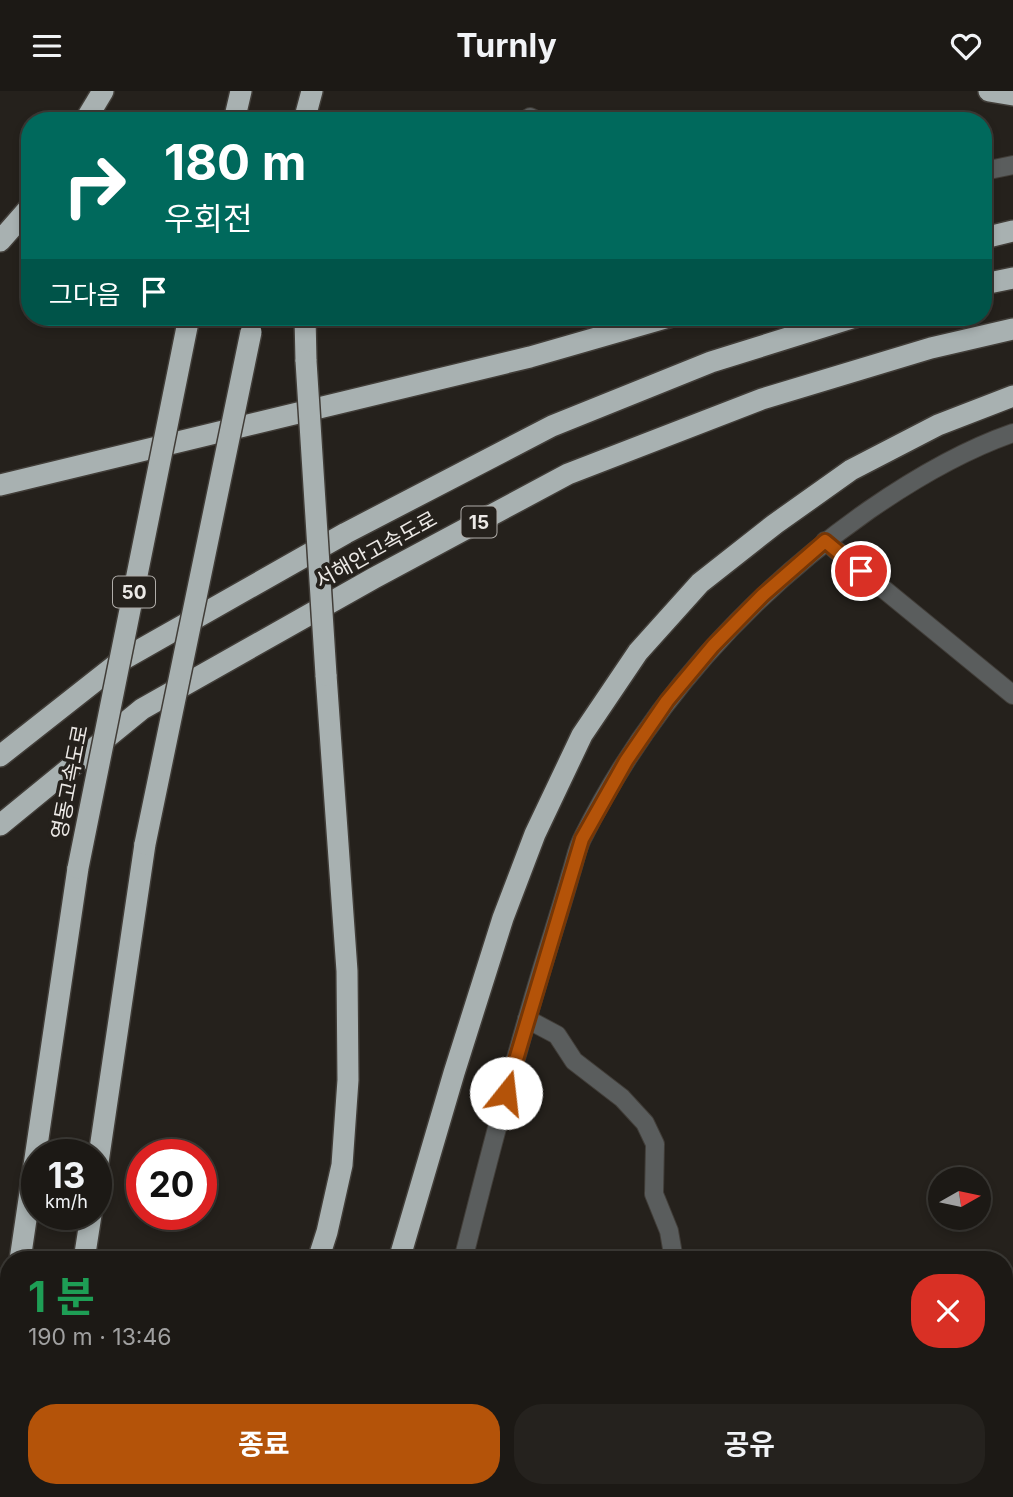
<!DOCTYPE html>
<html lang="ko">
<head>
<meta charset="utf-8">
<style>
  :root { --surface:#1c1915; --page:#25221e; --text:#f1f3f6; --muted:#a0a0a0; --line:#3a3834; --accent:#b45309 }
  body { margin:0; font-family:Inter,"Noto Sans KR",sans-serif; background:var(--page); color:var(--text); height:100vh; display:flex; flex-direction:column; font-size:26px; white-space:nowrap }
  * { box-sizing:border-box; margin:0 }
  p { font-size:23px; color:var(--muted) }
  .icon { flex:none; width:38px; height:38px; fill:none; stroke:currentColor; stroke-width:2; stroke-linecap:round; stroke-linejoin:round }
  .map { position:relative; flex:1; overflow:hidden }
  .side { position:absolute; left:0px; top:1160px; width:1013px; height:247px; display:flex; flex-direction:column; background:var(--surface); border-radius:28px 28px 0 0; box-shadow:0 4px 10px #0003,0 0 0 2px var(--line) }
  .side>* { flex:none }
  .guide { position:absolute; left:21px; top:21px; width:971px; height:214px; border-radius:28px; box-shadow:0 4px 10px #0003,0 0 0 2px var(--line); background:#00695c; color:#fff; overflow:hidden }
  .needle { width:46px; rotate:81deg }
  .buttons { position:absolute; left:928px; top:1076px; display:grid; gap:14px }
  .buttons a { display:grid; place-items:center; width:63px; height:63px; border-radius:50%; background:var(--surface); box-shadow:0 4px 10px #0003,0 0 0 2px var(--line); font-size:35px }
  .speed { position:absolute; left:21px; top:1048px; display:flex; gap:14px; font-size:35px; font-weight:700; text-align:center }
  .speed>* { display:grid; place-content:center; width:91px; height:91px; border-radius:50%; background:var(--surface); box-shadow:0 4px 10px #0003,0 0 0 2px var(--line); line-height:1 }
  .speed small { font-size:18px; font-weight:400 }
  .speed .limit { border:10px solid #d22; background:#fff; color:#111 }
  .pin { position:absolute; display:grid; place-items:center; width:60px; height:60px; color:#fff; margin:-30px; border:4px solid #fff; border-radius:50%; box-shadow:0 2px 7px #0007 }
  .me { position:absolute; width:77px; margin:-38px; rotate:16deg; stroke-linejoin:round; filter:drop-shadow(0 0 5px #0008) }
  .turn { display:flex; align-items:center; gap:24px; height:147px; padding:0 28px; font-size:32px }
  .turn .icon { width:91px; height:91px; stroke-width:2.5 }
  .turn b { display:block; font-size:49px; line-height:60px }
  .then { display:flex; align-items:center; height:66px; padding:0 28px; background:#0003; gap:14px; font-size:26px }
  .round { display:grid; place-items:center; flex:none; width:74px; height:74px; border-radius:28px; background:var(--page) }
  .summary { display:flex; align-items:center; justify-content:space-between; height:119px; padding:0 28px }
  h1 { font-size:42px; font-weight:700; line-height:52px; color:#1e9e55 }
  .primary-button { display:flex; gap:14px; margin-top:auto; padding:14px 28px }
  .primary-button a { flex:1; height:80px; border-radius:28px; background:var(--accent); color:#fff; font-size:28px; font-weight:700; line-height:80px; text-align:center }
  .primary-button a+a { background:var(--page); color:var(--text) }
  header { display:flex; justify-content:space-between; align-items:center; height:91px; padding:0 28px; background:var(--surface); font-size:32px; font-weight:700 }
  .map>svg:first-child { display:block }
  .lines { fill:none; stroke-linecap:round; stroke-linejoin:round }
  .minor-casing { stroke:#413d38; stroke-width:20 }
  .highway-casing { stroke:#413d38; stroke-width:24 }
  .minor { stroke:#5a5d5d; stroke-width:18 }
  .highway { stroke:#a8b1b1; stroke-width:21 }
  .highway-bridge-casing { stroke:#413d38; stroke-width:24; stroke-linecap:butt }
  .highway-bridge { stroke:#a8b1b1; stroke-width:21 }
  .route-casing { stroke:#753606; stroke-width:18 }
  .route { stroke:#b45309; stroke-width:12 }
  .labels { text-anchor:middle; stroke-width:7; stroke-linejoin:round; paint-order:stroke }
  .shield { fill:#25211c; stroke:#b0ada9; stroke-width:2 }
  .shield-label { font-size:19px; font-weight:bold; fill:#ece9e6 }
  .street-label { font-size:21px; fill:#ece9e6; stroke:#25211c }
</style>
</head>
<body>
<header><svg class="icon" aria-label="menu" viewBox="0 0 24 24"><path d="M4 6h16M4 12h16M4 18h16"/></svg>Turnly<svg class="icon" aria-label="heart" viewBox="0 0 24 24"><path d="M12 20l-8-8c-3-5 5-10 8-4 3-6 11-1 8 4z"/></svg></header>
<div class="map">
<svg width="1013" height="1406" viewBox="0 0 1013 1406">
  <rect width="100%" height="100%" fill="#25211c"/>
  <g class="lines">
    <defs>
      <g id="minor">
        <polyline points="530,26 538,30"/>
        <polyline points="984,80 1013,74"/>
        <polyline points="825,450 1013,604"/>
        <polyline points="527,928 557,944 574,970 622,1007 645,1032 655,1053 654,1103 669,1140 674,1169"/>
        <path d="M463,1169C489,1065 516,961 548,858C556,832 564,807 571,782C575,770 577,757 583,746C648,615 749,503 869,419C914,388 961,360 1013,342"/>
        <polyline points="368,1406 372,1398"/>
        <polyline points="701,1406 701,1398"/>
      </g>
      <g id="highway">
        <polyline points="989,0 1013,4"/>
        <polyline points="85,30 103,0"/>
        <polyline points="234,30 241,0"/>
        <polyline points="304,30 312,0"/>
        <polyline points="984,147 1013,140"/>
        <polyline points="0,150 30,116"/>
        <polyline points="984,193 1013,187"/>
        <polyline points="305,226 306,270"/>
        <polyline points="0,394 530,266 669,226"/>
        <polyline points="0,665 122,569 346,442 552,335 711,271 855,226"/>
        <polyline points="0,734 142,618 374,487 568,383 762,308 931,257 1013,238"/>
        <polyline points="96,1085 145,753"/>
        <polyline points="20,1169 78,777"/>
        <polyline points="84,1169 91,1124"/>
        <polyline points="318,1169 327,1141 342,1074 348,989 347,880 326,584"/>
        <polyline points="399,1169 454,982 503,827 535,743 582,644 638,561 700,492 775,433 851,379 938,334 1013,305"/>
        <polyline points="0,1367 9,1247"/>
        <polyline points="53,1406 54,1398"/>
        <polyline points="181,1406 189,1398"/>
        <polyline points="300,1406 304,1398"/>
      </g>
    </defs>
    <!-- minor casing -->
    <use href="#minor" class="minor-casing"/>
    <!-- highway casing -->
    <use href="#highway" class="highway-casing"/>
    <!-- minor -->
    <use href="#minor" class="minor"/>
    <!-- highway -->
    <use href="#highway" class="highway"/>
    <defs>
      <g id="highway-bridge">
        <polyline points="306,270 326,584"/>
        <polyline points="145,753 251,241"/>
        <polyline points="78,777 189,226"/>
      </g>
    </defs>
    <!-- highway-bridge casing -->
    <use href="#highway-bridge" class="highway-bridge-casing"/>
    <!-- highway-bridge -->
    <use href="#highway-bridge" class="highway-bridge"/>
  </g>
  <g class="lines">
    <defs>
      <polyline id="route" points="506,1002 582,748 626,670 667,610 713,555 763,504 825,450 861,480"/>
    </defs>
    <!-- route casing -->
    <use href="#route" class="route-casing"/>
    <!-- route -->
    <use href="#route" class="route"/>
  </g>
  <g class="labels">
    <!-- shield labels -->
    <g class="shield">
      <rect x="461.5" y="415.5" width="35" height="31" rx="5"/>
      <rect x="113" y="485.5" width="42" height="31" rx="5"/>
    </g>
    <g class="shield-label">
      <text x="479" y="438">15</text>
      <text x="134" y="508">50</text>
    </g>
    <!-- street labels -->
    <g class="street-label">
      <text transform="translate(376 459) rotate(-29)" y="7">서해안고속도로</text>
      <text transform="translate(70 691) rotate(-79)" y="7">영동고속도로</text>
    </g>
  </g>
</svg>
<div class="buttons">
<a><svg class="needle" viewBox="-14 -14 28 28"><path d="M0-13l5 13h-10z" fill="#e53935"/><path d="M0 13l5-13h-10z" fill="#a0a0a0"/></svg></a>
</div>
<div class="speed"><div>13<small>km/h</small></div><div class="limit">20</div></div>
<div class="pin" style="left:861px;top:480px;background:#d93025"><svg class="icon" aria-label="arrive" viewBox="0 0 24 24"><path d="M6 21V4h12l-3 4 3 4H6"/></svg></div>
<svg class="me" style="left:506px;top:1002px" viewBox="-20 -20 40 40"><circle r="19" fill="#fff"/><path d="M0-13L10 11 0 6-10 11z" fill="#b45309"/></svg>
<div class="guide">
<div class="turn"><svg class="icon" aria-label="right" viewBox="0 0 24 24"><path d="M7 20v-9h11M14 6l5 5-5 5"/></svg><div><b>180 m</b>우회전</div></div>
<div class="then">그다음<svg class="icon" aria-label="arrive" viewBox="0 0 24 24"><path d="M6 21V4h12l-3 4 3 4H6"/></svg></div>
</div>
<section class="side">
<div class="summary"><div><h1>1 분</h1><p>190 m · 13:46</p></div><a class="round" style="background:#d93025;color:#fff"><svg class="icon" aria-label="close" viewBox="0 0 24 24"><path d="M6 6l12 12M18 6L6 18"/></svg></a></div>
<div class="primary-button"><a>종료</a><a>공유</a></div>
</section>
</div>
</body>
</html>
